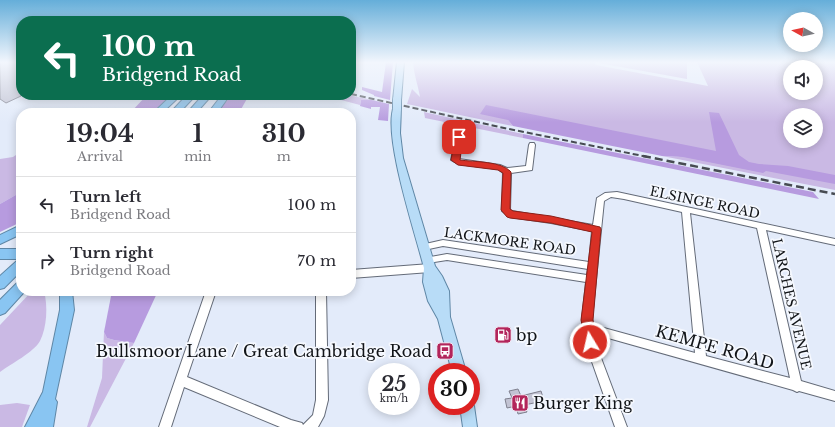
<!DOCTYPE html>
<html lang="en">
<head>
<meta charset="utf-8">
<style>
  :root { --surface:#fff; --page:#f2f2f3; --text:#2b2b33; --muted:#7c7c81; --line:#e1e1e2 }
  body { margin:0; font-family:"Libre Baskerville",serif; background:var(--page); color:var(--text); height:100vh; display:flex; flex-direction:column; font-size:15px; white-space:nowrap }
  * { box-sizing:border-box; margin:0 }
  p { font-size:13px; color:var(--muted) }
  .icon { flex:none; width:22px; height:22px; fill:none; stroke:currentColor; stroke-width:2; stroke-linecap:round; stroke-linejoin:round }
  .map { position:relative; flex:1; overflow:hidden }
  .drawer { position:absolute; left:16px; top:108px; width:340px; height:188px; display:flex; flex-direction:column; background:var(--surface); border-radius:16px; box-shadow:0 2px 10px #0003 }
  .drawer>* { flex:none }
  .banner { position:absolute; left:16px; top:16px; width:340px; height:84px; border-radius:16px; box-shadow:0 2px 10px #0003; background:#0b6e4f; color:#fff; overflow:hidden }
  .needle { width:26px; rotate:278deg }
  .controls { position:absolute; left:783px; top:12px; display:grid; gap:8px }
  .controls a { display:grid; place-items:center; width:40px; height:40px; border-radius:50%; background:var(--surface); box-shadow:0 2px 10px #0003; font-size:20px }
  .speed { position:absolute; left:368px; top:363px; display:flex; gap:8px; font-size:20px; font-weight:700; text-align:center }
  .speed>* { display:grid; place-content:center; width:52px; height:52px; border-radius:50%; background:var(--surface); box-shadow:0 2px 10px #0003; line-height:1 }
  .speed small { font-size:10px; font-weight:400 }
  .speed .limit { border:6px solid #d22; background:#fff; color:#111 }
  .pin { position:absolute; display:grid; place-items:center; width:34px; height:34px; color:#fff; margin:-17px; border-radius:8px; box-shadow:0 2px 6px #0006 }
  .me { position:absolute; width:44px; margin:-22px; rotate:351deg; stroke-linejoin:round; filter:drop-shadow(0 0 3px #0008) }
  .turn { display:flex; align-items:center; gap:14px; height:84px; padding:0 20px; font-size:18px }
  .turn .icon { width:52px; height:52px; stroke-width:2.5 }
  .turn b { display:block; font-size:28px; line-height:34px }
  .eta { display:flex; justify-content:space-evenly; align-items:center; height:68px; text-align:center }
  .eta b { font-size:24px; font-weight:800; line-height:28px }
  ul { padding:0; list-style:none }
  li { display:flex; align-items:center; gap:12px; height:56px; padding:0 20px; border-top:1px solid var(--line) }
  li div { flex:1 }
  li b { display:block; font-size:15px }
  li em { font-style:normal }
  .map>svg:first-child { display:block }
  .green { fill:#cab9e4; fill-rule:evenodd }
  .forest { fill:#b79bdf }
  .building { fill:#c2c3d3; stroke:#7f808e }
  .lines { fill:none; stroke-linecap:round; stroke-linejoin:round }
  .minor-casing { stroke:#646b78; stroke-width:2 }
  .major-casing { stroke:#5f87a6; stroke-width:2 }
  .highway-casing { stroke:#5f87a6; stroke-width:2 }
  .minor { fill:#fff; fill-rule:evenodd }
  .major { fill:#b8dcf7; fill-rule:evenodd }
  .highway { fill:#89c5f2; fill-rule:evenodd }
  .rail-far1 { stroke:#474b52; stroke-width:2; stroke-dasharray:6 3; stroke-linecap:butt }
  .rail { stroke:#474b52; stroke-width:2.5; stroke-dasharray:8 4; stroke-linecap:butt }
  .major-bridge-casing { stroke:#5f87a6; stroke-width:10; stroke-linecap:butt }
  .major-bridge { stroke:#b8dcf7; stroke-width:8 }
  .route { fill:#d93025; stroke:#8d1f18 }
  .labels { text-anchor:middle; stroke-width:3.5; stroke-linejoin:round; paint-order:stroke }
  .street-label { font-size:13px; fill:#111418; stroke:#f5f8fe }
  .near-poi-label { font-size:16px; fill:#111418; stroke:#f5f8fe; text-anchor:start }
  .near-street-label { font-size:16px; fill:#111418; stroke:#f5f8fe }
</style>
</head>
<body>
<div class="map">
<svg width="835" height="427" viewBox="0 0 835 427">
  <rect width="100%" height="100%" fill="#e3ebfa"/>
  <!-- green -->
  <g class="green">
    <path d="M413,62H594L596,65L708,86L697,62H835V190L662,156L683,157L508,120L513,126L407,104L412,89L420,97C418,85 414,75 413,62ZM790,67H816V93H790ZM790,115H816V141H790Z"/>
    <polygon points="687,62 687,79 599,63 599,62"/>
    <polygon points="322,95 348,95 372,100 361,100 360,105"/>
    <polygon points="424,112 523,134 523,138 425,118"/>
    <polygon points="19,153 21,153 21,192 0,204 0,159 13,157"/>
    <path d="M32,291H44C48,306 47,327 40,341C34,352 11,364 0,372V325Z"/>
    <polygon points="104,332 107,338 114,340 134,343 90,427 87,427 102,378"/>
    <polygon points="17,403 30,405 22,427 0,427 0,405"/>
  </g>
  <!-- forest -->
  <g class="forest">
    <polygon points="386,62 393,62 390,100 374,96 374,95 362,90 362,87 382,92"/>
    <polygon points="147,95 172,95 151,113 130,113"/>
    <polygon points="232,95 249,95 239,113 216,113"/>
    <polygon points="361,100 372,100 389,104 388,121 378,120 380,107 371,107 371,109 360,106"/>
    <polygon points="486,105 716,151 709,112 719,113 739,155 749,162 759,164 788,166 835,175 835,184 766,171 763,173 683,157 662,156 513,126 508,120 480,114"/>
    <polygon points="523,134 813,192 819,199 523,138"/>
    <polygon points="21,192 21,222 0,232 0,204"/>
    <polygon points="112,291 158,291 134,343 114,340 107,338 104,332"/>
  </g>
  <!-- building -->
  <g class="building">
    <polygon points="0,62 21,62 21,96 6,103 0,99"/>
    <polygon points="518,389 521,396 541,391 544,401 524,405 527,412 518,414 516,406 507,408 505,399 512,398 509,391"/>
  </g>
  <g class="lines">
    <defs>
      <g id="minor">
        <path d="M459,135L462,137L459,159L500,165L507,168L526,166L529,145L530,143H534L535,145L532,170L511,173L510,210L512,211L593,225L597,198L605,193L617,192L835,239V245L766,230L801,381L835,391V401L799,391L797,392L793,390L594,334L595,342L627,427H615L585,342L582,328V319L586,282L447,260L428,263L425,262L424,260L425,258L447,254L587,275L588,269L443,246L424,250L421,249L420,247L421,245L443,240L589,262L592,231L551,223L510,217L502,211L503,173L498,169L458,164L451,160L456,137ZM611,197L624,199L682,212L695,353L593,325L592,319L604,201ZM690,213L757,228L790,378L706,356Z"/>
        <polygon points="430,264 433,265 434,268 433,271 430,272 351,278 351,270"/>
        <polygon points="206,291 216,291 187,377 291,420 302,423 303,425 313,415 316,400 316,291 326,291 328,400 324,416 318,427 280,427 184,387 171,427 159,427"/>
      </g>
      <g id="major">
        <polygon points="397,62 404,62 401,100 397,102 393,100"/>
        <path d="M394,106H400L401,108L400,133L403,158L435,266L442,276L449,291L450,317L466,372H452L438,319L428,301L423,282L424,268C416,235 382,135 394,106Z"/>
        <polygon points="471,401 474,406 477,427 463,427 460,406 471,406"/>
      </g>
      <g id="highway">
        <polygon points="172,95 181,95 162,113 153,113"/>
        <polygon points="187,95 196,95 179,113 170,113"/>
        <polygon points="203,95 212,95 196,113 187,113"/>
        <polygon points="222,95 230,95 217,113 208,113"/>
        <polygon points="21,225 21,234 0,244 0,235"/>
        <polygon points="0,249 21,249 21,271 4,288 0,289 0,276 19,259 0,259"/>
        <polygon points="21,282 21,291 25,291 5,313 0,315 0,300 17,283"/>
        <polygon points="60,291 72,291 74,310 55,399 57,402 53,427 25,427 43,392 60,310"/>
      </g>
    </defs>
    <!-- minor casing -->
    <use href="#minor" class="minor-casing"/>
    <!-- major casing -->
    <use href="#major" class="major-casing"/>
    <!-- highway casing -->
    <use href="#highway" class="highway-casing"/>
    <!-- minor -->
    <use href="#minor" class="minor"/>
    <!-- major -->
    <use href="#major" class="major"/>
    <!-- highway -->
    <use href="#highway" class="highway"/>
    <!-- rail-far1 -->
    <polyline class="rail-far1" points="351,94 504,128 648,157"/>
    <!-- rail -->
    <polyline class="rail" points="643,156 835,194"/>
    <defs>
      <polyline id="major-bridge" points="397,100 397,108"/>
    </defs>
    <!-- major-bridge casing -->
    <use href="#major-bridge" class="major-bridge-casing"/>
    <!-- major-bridge -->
    <use href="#major-bridge" class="major-bridge"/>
  </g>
  <!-- sky -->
  <linearGradient id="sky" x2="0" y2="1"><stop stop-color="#65aed9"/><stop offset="0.51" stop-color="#f2f6fd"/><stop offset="1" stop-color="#f2f6fd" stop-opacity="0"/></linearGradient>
  <rect width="835" height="122" fill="url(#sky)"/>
  <!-- route -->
  <path class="route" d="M459,134L463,137L460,160C474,162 502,161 511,172L510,209L513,211L551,216L600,227L601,229L593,320L596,342L594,345L590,347L586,345L581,320L592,232L551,223L510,218L507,217L501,210L503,173L498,170L458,165L451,160L455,137Z"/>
  <!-- icons -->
  <defs>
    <symbol id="fuel-square" viewBox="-11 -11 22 22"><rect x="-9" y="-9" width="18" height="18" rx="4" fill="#b3255b" stroke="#f5f8fe"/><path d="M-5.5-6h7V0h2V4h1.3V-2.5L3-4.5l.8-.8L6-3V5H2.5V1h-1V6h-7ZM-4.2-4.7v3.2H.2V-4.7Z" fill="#fff"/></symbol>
    <symbol id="bus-square" viewBox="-11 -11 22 22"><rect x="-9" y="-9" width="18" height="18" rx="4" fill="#b3255b" stroke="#f5f8fe"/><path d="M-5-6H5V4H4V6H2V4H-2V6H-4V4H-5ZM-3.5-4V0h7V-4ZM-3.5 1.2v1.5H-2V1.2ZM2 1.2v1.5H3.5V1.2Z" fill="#fff"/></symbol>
    <symbol id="restaurant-square" viewBox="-11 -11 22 22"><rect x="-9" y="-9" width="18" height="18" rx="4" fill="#b3255b" stroke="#f5f8fe"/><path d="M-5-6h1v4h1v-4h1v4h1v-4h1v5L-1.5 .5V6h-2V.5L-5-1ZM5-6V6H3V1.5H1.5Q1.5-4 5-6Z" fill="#fff"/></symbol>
  </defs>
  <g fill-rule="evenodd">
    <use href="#fuel-square" x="493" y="325" width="20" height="20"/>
    <use href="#bus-square" x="435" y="341" width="20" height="20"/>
    <use href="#restaurant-square" x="510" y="393" width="20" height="20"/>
  </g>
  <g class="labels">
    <!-- street labels -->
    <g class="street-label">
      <text transform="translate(705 202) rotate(12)" y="5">ELSINGE ROAD</text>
      <text transform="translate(510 241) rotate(8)" y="5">LACKMORE ROAD</text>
      <text transform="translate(792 304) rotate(77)" y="5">LARCHES AVENUE</text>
    </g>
    <!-- near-poi labels -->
    <g class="near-poi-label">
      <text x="516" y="341">bp</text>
      <text x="432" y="357" text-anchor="end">Bullsmoor Lane / Great Cambridge Road</text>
      <text x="533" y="409">Burger King</text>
    </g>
    <!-- near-street labels -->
    <g class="near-street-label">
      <text transform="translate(715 347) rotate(16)" y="6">KEMPE ROAD</text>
    </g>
  </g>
</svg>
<div class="controls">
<a><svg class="needle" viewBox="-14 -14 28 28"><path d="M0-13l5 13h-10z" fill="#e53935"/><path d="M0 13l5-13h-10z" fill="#7c7c81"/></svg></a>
<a><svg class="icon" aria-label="sound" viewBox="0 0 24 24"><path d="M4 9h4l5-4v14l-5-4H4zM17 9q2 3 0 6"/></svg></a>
<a><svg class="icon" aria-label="layers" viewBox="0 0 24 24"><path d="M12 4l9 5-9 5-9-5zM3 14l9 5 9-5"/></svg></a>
</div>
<div class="speed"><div>25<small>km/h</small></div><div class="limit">30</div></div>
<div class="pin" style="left:459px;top:137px;background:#d93025"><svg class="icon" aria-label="arrive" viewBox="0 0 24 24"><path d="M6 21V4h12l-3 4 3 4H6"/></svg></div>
<svg class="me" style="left:590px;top:342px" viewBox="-20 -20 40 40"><circle r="17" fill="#d93025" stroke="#fff" stroke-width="3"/><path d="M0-11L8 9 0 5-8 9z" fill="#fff"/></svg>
<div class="banner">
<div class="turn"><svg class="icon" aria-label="left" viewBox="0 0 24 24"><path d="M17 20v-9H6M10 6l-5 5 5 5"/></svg><div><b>100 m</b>Bridgend Road</div></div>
</div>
<section class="drawer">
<div class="eta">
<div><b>19:04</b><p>Arrival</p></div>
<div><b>1</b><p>min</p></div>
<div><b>310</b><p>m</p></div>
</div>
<ul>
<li><svg class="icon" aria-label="left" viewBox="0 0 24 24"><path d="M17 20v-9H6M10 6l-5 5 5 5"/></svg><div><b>Turn left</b><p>Bridgend Road</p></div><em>100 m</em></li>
<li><svg class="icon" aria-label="right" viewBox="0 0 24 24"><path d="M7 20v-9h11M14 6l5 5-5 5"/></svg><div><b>Turn right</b><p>Bridgend Road</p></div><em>70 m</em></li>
</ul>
</section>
</div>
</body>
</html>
